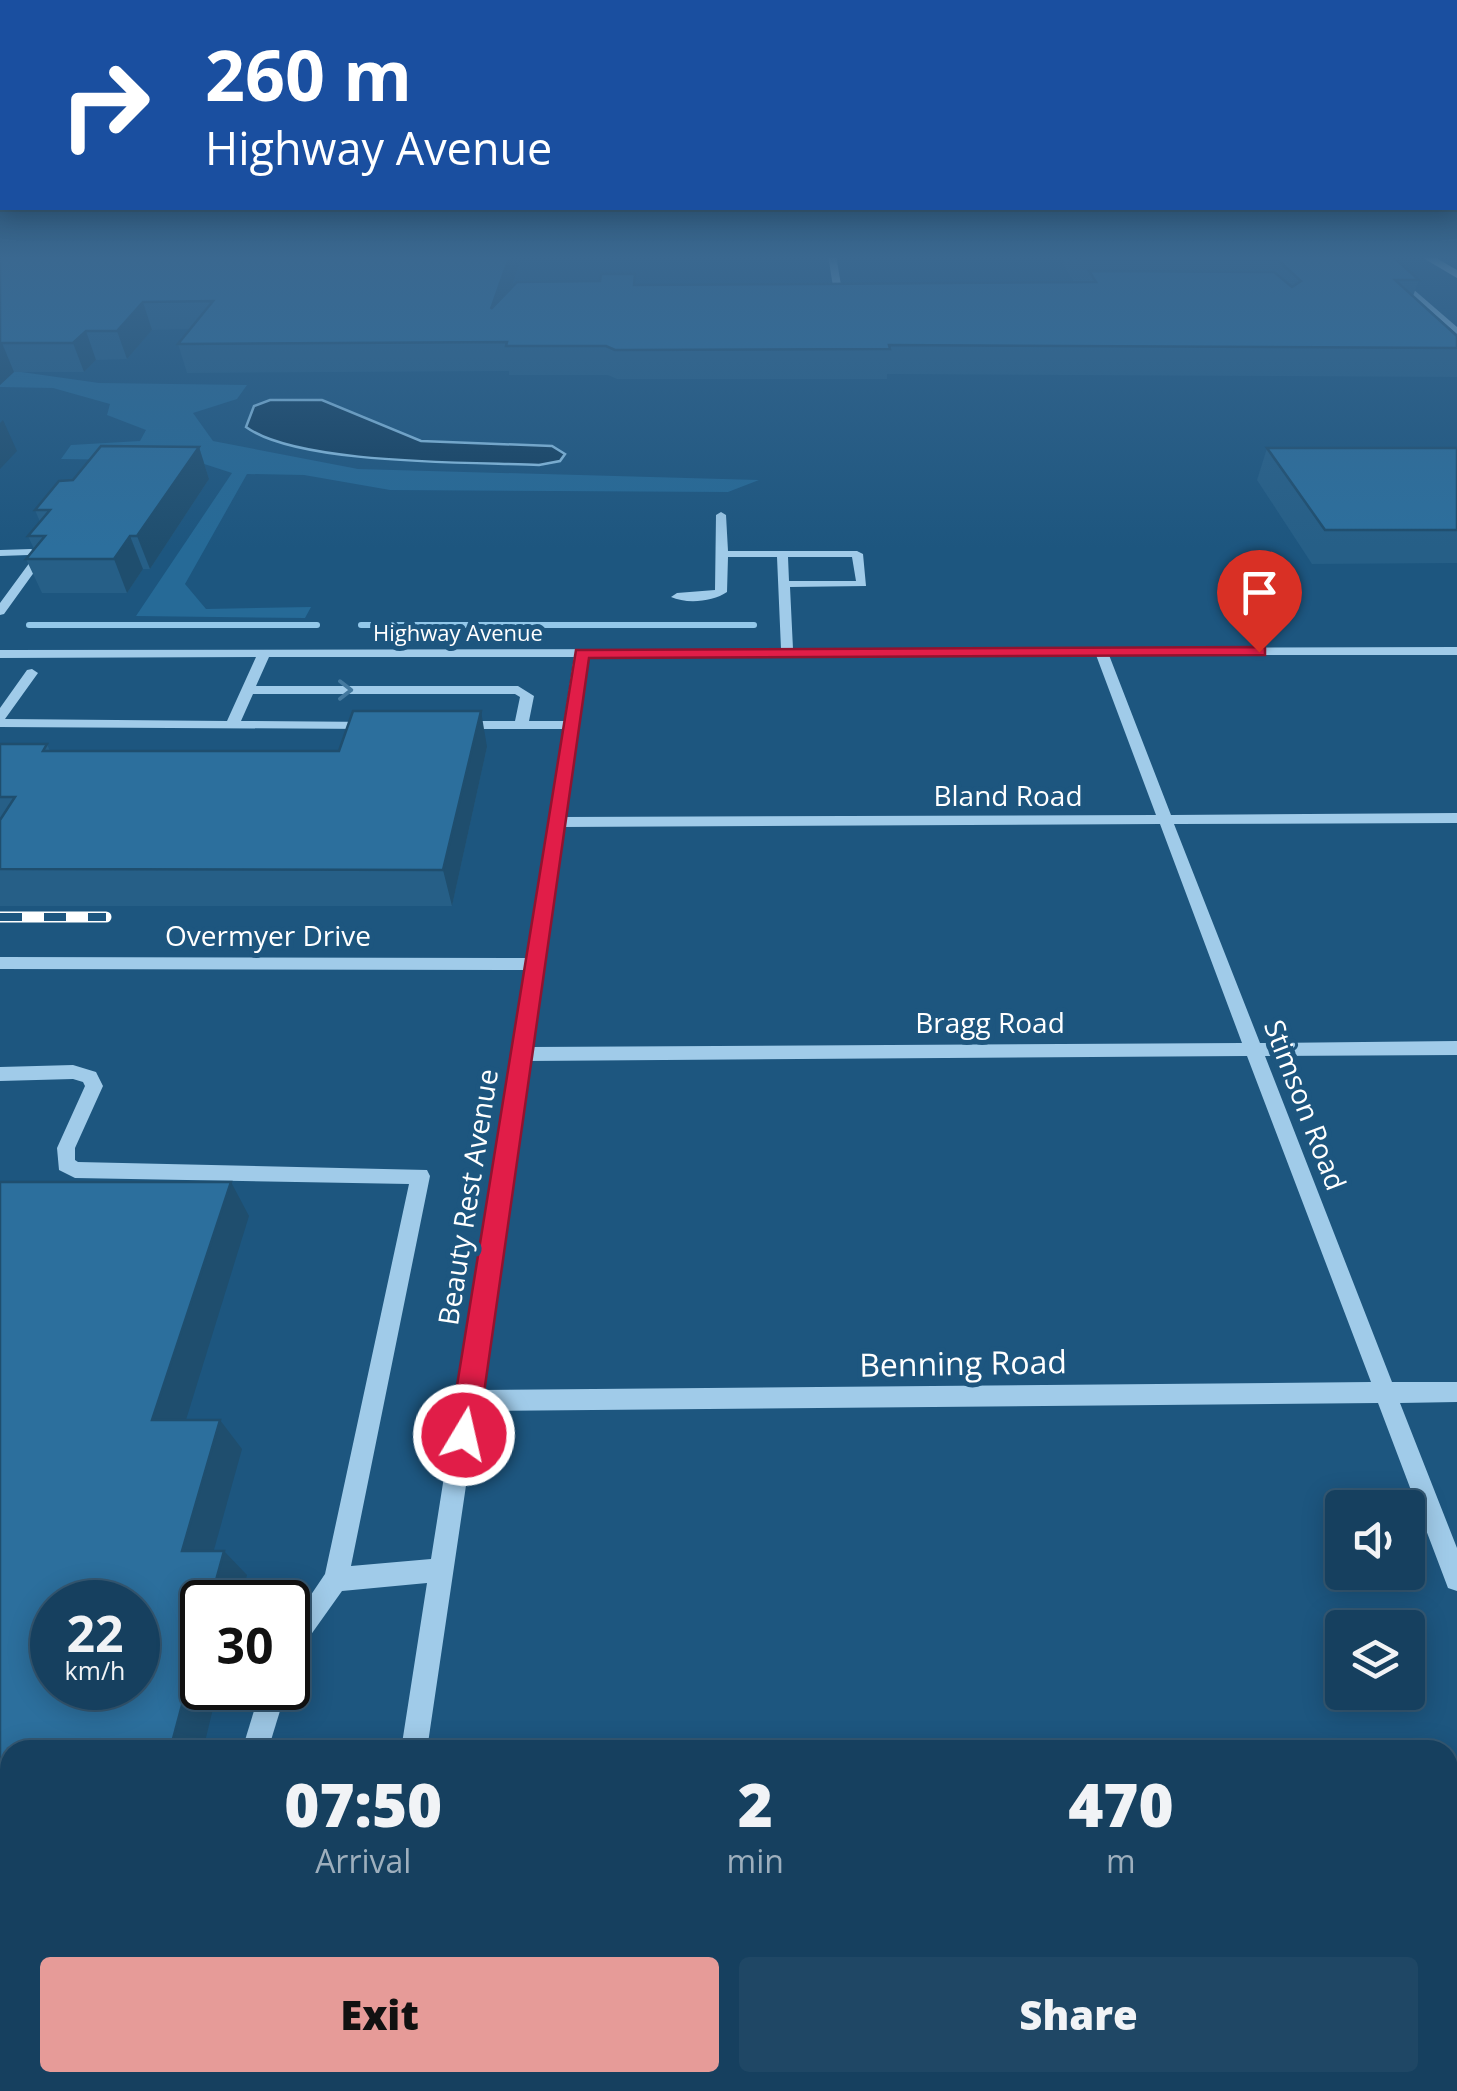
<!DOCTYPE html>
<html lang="en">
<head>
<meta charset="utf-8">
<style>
  :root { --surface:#16405f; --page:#1f4765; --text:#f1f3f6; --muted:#9eafbd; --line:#355974; --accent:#e69b98 }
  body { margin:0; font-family:"Open Sans",sans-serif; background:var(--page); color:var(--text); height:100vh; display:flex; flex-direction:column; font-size:38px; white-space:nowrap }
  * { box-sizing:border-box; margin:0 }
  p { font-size:32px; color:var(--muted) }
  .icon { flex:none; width:55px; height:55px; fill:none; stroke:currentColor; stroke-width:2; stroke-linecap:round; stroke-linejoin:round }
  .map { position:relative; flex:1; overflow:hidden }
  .drawer { position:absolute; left:0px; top:1740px; width:1458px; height:352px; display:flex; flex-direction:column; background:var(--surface); border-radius:30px 30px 0 0; box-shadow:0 5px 25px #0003,0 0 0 2px var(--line) }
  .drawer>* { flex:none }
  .top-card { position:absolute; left:0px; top:0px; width:1458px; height:210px; box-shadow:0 5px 25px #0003,0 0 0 2px var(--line); background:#1a4fa0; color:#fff; overflow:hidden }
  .buttons { position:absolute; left:1325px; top:1490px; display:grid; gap:20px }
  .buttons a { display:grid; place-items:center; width:100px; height:100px; border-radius:10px; background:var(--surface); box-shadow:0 5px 25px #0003,0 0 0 2px var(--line); font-size:50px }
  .speed { position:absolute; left:30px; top:1580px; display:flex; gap:20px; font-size:50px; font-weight:700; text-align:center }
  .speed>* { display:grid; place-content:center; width:130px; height:130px; border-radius:50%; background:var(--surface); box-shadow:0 5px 25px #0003,0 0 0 2px var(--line); line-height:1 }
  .speed small { font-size:25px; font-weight:400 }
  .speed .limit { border:5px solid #111; border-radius:15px; background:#fff; color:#111 }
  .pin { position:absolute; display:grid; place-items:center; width:85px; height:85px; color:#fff; margin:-102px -42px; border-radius:50% 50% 50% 0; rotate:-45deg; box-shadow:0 0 10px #0007 }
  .pin .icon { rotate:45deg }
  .me { position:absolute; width:110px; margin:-55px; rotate:9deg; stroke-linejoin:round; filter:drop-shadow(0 0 8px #0008) }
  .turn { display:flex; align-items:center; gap:35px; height:210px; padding:0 40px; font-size:45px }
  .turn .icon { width:130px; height:130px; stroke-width:2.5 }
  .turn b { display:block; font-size:70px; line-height:85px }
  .eta { display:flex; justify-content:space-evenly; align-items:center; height:170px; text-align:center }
  .eta b { font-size:60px; font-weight:800; line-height:70px }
  .primary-button { display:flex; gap:20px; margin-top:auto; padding:20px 40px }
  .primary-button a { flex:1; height:115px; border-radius:10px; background:var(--accent); color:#111; font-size:40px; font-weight:800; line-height:115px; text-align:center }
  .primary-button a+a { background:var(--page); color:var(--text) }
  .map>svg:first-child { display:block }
  .green { fill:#266a97 }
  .water { fill:#133e5d; stroke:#93c8ea; stroke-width:2.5 }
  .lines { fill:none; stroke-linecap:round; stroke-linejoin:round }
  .stream { stroke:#93c8ea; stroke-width:6 }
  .minor { fill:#a0cbe9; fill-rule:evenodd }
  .major { fill:#e2f1fe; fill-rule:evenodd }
  .rail-casing { stroke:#fff; stroke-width:11 }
  .rail { stroke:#1d567f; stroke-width:8; stroke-dasharray:22; stroke-linecap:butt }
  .wall { fill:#265f87 }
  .shaded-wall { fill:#1f4e6e }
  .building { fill:#2c6f9d; stroke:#1f4e6e; stroke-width:2.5; fill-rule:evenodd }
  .oneway { stroke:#44799f }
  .route { fill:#e11d48; stroke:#92132f; stroke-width:2.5 }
  .labels { text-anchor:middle; stroke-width:10; stroke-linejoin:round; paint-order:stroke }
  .far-street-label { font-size:22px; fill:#fff; stroke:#1d567f }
  .street-label { font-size:28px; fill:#fff; stroke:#1d567f }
  .near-street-label { font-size:32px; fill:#fff; stroke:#1d567f }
</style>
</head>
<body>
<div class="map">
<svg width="1457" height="2091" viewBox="0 0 1457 2091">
  <rect width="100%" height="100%" fill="#1d567f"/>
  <!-- green -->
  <polygon class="green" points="0,369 99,383 247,385 237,399 193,413 213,441 358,469 759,480 728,492 390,490 304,475 247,474 185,584 206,609 311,607 305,618 136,616 232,473 195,461 61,459 71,445 140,441 146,430 107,415 110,404 53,388 0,387"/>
  <!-- water -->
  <path class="water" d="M270,400H322L421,441L552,446L565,454L560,461L539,465C471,462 298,465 246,427L254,406Z"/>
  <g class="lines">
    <!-- stream -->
    <g class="stream">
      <polyline points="29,625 317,625"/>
      <polyline points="361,625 754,625"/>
    </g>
    <!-- minor -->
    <g class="minor">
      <polygon points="828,255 836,255 842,291 853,291 853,295 834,293"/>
      <polygon points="1398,276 1457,327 1457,334 1395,280"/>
      <path d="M721,512L726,515L728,551H857L863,554L866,586L790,587L793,649L1457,647V655H1109L1171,815L1457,813V823L1174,824L1260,1043L1457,1041V1055L1265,1056L1392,1382H1457V1402L1400,1403L1457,1548V1591L1448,1588L1378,1403L477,1411L427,1750H401L427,1583L342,1591L310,1636L297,1665L288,1668V1629L325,1574L409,1184L75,1178L59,1170L57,1148L85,1086L83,1082L73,1079L0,1081V1067L73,1065L96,1072L103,1086L75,1148V1160L78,1162L427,1170L430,1176L351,1566L431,1559L524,970L0,969V957L526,958L563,729H462L455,725L462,721H515L520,697L515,694H253L241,721L376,722L378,725L371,729L0,727V708L27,670L32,669L38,673L5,719L227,721L256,657L0,658V650L781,649L777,557H728L727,592C713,602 686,604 671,597L677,593L715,590L716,515ZM788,557H852L856,581H789ZM1096,655L1156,815L563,817L587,657ZM269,657H574L564,721H529L534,696L518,686H256ZM1160,824L1242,1043L530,1047L541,968L544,964L542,961L562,827ZM1247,1056L1371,1382L480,1390L528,1061Z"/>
      <polygon points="31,549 45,557 4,614 0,615 0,603 33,558 29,555 0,556 0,550"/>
      <polygon points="261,1688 287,1688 268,1750 242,1750"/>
      <polygon points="1457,1954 1457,1984 1448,1985 1448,1956"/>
      <polygon points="347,2082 377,2082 376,2091 346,2091"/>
    </g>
    <!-- major -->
    <polygon class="major" points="1418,255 1431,255 1457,270 1457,278"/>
    <defs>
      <polyline id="rail" points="0,917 106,917"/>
    </defs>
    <!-- rail casing -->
    <use href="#rail" class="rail-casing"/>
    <!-- rail -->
    <use href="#rail" class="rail"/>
  </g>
  <!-- wall -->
  <g class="wall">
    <polygon points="0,255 520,262 512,288 636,285 1074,282 1063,264 1065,255 1391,255 1419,280 1413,296 1457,336 1457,377 887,374 887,379 617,379 608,375 509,375 509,371 187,373 178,344 190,329 152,330 127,359 96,360 84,372 14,372 0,385"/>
    <polygon points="199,447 209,479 150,569 143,569 127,593 42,593 26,559 34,549 28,536 40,522 35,510 73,480"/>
    <polygon points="1267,448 1457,448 1457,563 1312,564 1257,480"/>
    <polygon points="0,744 47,744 50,751 339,751 487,747 452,906 0,906"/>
  </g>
  <!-- shaded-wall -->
  <g class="shaded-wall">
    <polygon points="510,255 519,255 520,262 495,337 491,309"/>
    <polygon points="143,302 152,330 127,359 117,331"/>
    <polygon points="86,331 96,360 84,372 73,343"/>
    <polygon points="2,343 14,372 0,385 0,344"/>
    <polygon points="3,420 17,451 0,469 0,423"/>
    <polygon points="199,447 209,479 150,569 137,536"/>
    <polygon points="130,536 143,569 127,593 114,559"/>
    <polygon points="481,711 487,747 452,906 443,870"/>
    <polygon points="231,1182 249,1216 177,1449 152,1420"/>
    <polygon points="220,1420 242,1449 207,1575 182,1551"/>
    <polygon points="224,1551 247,1575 240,1602 210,1602"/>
    <polygon points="202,1630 202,1688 218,1688 203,1750 170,1750"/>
    <polygon points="6,1880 10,1881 10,2002 0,2034 0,1897"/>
  </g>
  <!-- building -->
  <g class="building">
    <polygon points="0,255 510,255 491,309 517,282 600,281 601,274 635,274 634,285 816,284 1096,282 1089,271 1274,272 1292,287 1301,281 1278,260 1082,260 1079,255 1391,255 1419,280 1395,280 1457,336 1457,348 889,345 890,349 615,350 606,346 506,346 507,342 178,344 213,301 143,302 117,331 86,331 73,343 2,343 0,344"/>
    <polygon points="101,446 199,447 137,536 130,536 114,559 26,559 45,536 28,536 50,510 35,510 59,481 73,480"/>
    <polygon points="1267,448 1457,448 1457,530 1325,530"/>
    <polygon points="353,711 481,711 443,870 0,869 0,820 15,797 0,797 0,744 47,744 43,751 339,751"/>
    <path d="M0,1182H231L152,1420H220L182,1551H224L210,1602H202V1630L170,1750H10V1880H6L0,1897ZM52,1602H138V1688H52Z"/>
  </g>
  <!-- one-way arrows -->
  <defs><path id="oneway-chevron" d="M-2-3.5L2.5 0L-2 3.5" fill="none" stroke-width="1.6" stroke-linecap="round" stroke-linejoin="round" transform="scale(2.5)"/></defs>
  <use class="oneway" href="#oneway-chevron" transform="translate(345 690)"/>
  <!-- sky -->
  <linearGradient id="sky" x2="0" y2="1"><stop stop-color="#102f46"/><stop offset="0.47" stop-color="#3a6890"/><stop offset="1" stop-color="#3a6890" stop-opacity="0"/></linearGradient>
  <rect width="1457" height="548" fill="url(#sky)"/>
  <!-- route -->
  <polygon class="route" points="1259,647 1265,648 1265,655 589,658 478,1435 474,1445 464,1449 453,1445 449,1435 576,650"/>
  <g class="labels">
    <!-- far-street labels -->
    <g class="far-street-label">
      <text x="458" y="641">Highway Avenue</text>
    </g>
    <!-- street labels -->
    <g class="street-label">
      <text x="1008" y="806">Bland Road</text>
      <text x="268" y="946">Overmyer Drive</text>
      <text x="990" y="1033">Bragg Road</text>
      <text transform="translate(1305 1105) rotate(69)" y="10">Stimson Road</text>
      <text transform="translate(468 1197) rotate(-81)" y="10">Beauty Rest Avenue</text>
    </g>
    <!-- near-street labels -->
    <g class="near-street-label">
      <text transform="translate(963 1364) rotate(-1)" y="11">Benning Road</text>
    </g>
  </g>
</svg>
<div class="buttons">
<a><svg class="icon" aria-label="sound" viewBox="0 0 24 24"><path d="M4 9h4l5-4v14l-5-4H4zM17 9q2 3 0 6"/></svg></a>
<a><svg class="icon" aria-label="layers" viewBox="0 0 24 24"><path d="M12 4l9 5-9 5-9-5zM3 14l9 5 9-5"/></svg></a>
</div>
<div class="speed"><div>22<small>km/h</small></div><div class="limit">30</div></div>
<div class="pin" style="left:1259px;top:652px;background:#d93025"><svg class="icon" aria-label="arrive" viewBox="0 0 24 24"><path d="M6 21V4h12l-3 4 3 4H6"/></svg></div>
<svg class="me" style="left:464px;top:1435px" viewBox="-20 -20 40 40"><circle r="17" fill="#e11d48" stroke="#fff" stroke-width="3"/><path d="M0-11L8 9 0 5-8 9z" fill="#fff"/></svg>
<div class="top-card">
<div class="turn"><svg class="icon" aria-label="right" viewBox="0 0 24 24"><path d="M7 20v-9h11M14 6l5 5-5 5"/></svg><div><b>260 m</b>Highway Avenue</div></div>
</div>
<section class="drawer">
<div class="eta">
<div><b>07:50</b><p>Arrival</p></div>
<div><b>2</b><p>min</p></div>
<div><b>470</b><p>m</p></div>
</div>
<div class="primary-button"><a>Exit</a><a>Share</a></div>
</section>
</div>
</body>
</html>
